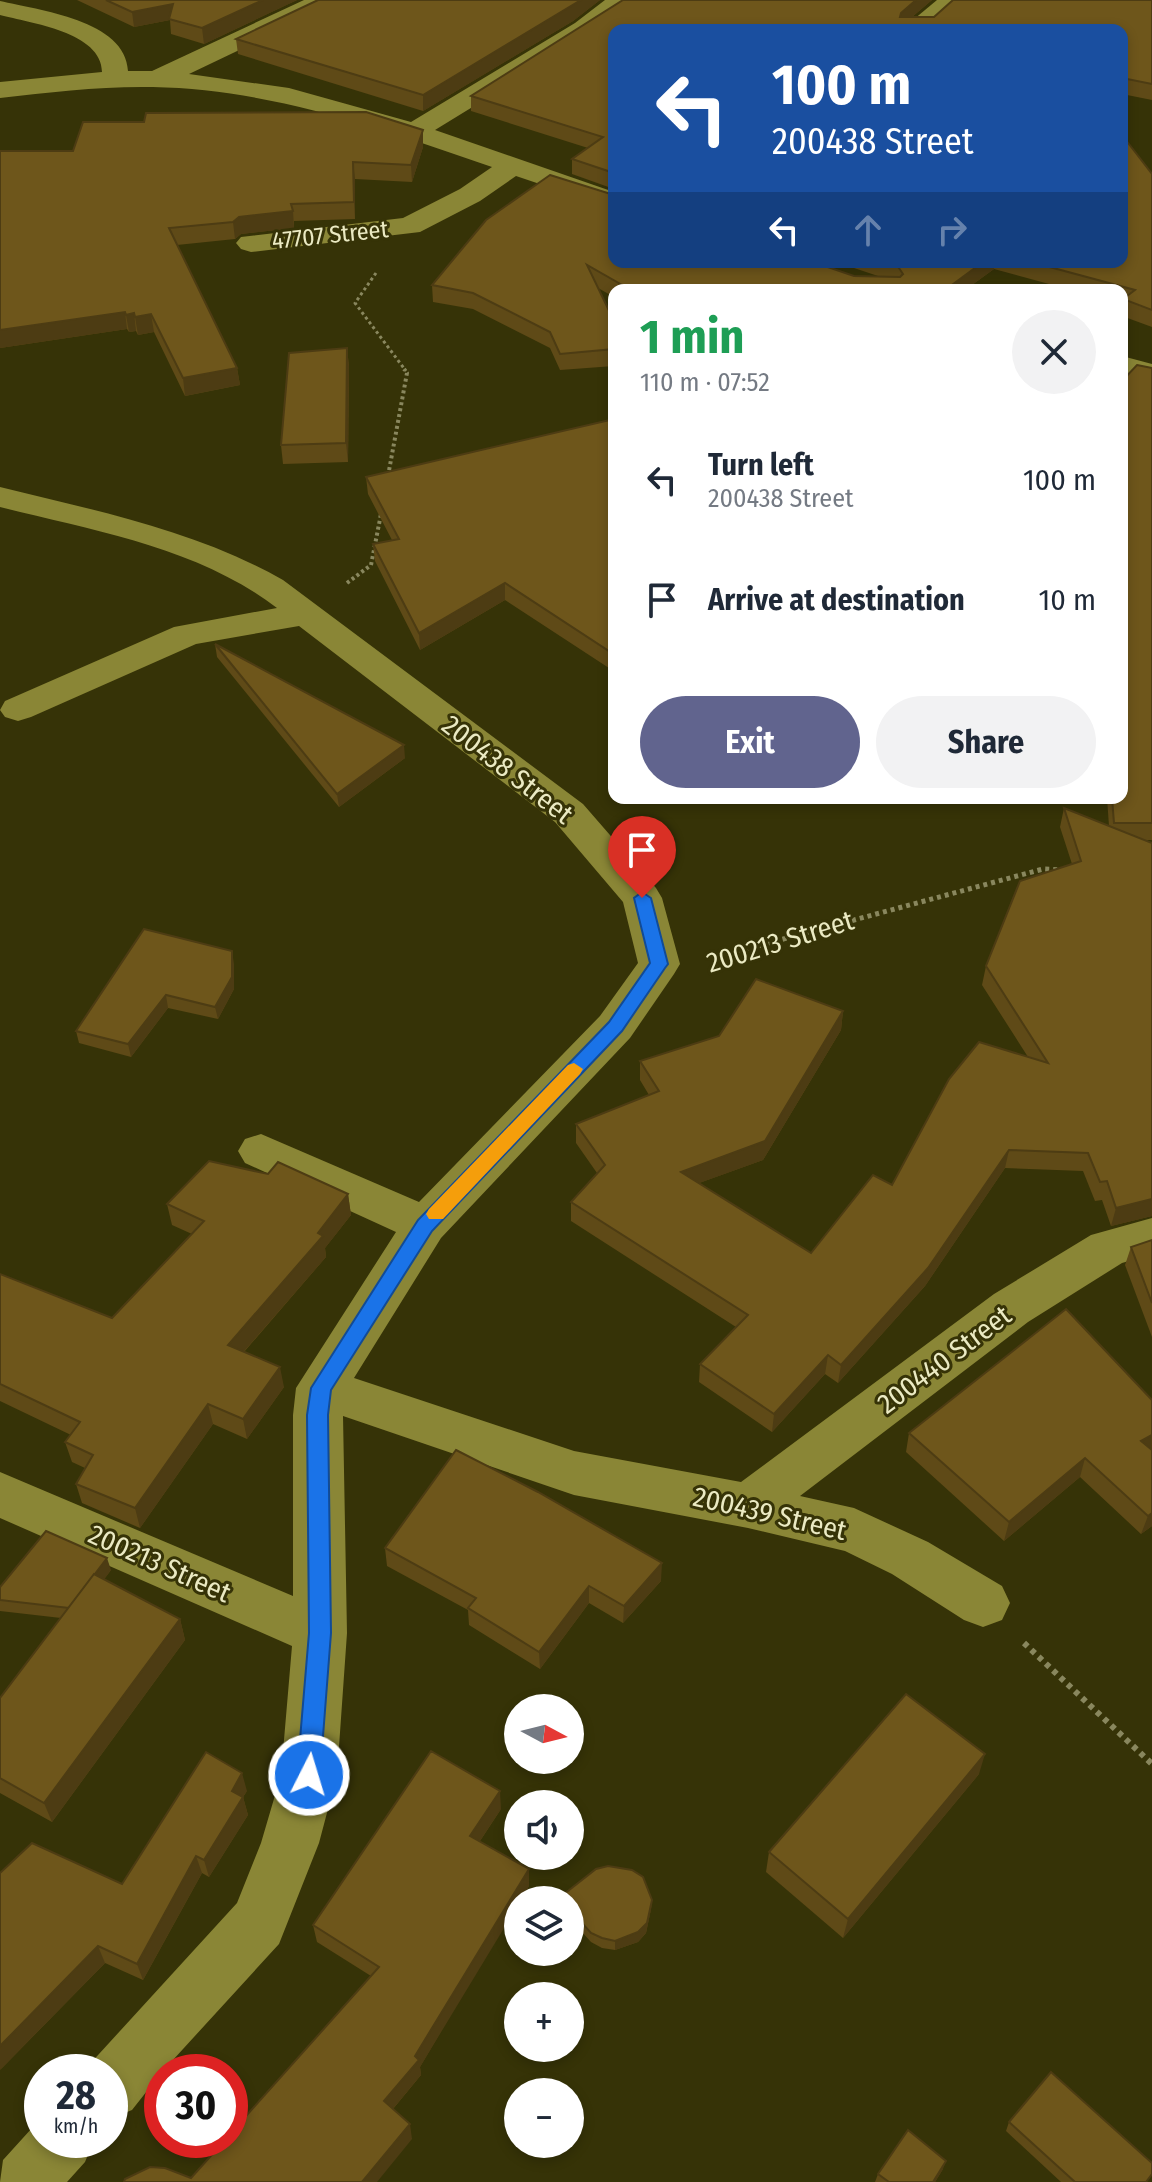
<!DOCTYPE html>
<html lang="en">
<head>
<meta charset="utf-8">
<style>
  :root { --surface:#fff; --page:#f2f2f3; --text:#1f2937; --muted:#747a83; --accent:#61648e }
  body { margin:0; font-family:"Fira Sans Condensed",sans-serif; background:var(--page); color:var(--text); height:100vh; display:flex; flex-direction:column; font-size:30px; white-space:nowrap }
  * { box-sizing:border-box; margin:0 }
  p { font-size:26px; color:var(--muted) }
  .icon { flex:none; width:44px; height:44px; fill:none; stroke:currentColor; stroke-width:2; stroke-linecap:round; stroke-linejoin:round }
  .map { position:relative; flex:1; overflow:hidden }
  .details { position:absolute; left:608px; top:284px; width:520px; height:520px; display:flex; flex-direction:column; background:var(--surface); border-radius:16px; box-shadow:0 4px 12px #0003 }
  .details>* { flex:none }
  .top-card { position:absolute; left:608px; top:24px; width:520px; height:244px; border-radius:16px; box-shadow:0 4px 12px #0003; background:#1a4fa0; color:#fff; overflow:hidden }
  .needle { width:52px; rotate:97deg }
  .buttons { position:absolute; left:504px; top:1694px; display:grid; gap:16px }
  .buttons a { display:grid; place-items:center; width:80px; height:80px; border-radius:50%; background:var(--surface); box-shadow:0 4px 12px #0003; font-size:40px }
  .speed { position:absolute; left:24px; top:2054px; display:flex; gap:16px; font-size:40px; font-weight:700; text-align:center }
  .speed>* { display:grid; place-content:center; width:104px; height:104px; border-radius:50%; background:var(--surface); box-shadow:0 4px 12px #0003; line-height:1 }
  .speed small { font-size:20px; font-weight:400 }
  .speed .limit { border:12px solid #d22; background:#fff; color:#111 }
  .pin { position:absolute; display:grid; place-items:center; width:68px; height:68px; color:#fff; margin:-82px -34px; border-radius:50% 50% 50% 0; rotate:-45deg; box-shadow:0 0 8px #0007 }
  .pin .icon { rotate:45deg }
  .me { position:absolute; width:88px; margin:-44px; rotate:5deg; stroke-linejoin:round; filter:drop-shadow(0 0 6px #0008) }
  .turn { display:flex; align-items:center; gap:28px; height:168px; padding:0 32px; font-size:36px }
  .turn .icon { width:104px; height:104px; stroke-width:2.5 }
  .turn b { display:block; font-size:56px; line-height:68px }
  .lanes { display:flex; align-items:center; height:76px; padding:0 32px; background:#0003; justify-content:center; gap:40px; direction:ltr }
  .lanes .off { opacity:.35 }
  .round { display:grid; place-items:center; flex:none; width:84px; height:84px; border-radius:42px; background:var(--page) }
  .headline { display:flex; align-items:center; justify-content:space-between; height:136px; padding:0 32px }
  h1 { font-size:48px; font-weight:700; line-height:60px; color:#1e9e55 }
  .button { display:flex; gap:16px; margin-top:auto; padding:16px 32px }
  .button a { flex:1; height:92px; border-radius:48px; background:var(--accent); color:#fff; font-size:32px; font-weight:700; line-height:92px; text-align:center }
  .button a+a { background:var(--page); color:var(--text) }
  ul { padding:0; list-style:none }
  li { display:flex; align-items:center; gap:24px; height:120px; padding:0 32px }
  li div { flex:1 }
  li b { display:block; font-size:30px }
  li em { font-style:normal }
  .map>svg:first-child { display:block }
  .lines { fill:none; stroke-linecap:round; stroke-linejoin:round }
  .path-far3 { stroke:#89875e; stroke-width:3; stroke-dasharray:3 3; stroke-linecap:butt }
  .path-far2 { stroke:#89875e; stroke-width:4; stroke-dasharray:3 3; stroke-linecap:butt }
  .path-far1 { stroke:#89875e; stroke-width:5; stroke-dasharray:4 4; stroke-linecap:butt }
  .path { stroke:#89875e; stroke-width:6; stroke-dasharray:5 5; stroke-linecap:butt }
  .minor { fill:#8a8636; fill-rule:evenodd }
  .wall { fill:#5f4a17 }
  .shaded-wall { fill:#4d3c13 }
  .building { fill:#6e561b; stroke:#4d3c13; stroke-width:2 }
  .route { fill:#1a73e8; stroke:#114b97; stroke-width:2 }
  .slow { fill:#f59e0b }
  .labels { text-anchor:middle; stroke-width:6; stroke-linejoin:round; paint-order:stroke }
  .far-street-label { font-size:24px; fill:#ebeac3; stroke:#363307 }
  .street-label { font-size:28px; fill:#ebeac3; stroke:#363307 }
</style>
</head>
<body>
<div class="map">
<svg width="1152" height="2182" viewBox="0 0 1152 2182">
  <rect width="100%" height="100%" fill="#363307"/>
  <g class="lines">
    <!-- path-far3 -->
    <polyline class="path-far3" points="376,273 355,303 406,371"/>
    <!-- path-far2 -->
    <g class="path-far2">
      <polyline points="388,476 407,373 404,369"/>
      <polyline points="347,583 371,565 381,514"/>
    </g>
    <!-- path-far1 -->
    <polyline class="path-far1" points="713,958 1043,869 1063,870"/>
    <!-- path -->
    <polyline class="path" points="1024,1643 1152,1764"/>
    <!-- minor -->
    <g class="minor">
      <path d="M304,0H336L333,5L189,74L289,88L411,122L575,23L605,0H630L620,14L593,33L435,130L614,192V209L516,176L480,201L420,232L251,252L241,249L236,243L241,237L403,218L460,189L492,167C383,129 270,89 153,87C102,86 51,92 0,98V82L102,72C102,32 30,23 0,15V1C38,10 126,20 128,71H152Z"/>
      <polygon points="937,0 964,0 930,30 901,30"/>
      <polygon points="1122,356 1152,364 1152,383 1122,375"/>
      <path d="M0,487C97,511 195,530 283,580L583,804L656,888L662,898L680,964L674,974L630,1038L441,1238L354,1378L574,1451L741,1482L994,1294L1091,1235L1152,1218V1254L1122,1263L1028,1322L800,1496L854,1508L928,1542L1002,1586L1010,1603L1002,1620L983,1627L964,1620L892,1574L845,1551L748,1528L574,1495L343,1416L347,1633L337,1775L319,1843L279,1944L162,2072L132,2110L110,2119V2072H86L88,2066L237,1903L261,1843L281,1775L292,1646L0,1518V1472L293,1596V1415L296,1388L396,1232L245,1163L238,1151L245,1139L261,1134L419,1202L600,1016L638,963L623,902L555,822L299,626L196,644L31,717L18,721L5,717L0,710L5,701L174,627L277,608C197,547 95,531 0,507Z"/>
      <polygon points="42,2117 42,2140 94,2140 85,2162 67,2182 0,2182 3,2160"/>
    </g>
  </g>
  <!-- wall -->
  <g class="wall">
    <polygon points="77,0 297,0 204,44 171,34 170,20 134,27"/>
    <polygon points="318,0 600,0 573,21 423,111 238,54 236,39"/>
    <polygon points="623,0 932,0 912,17 934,17 1152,0 1152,100 1122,94 1122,30 614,30 614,189 572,174 572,159 588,148 471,111 471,96"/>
    <polygon points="423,130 423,147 412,182 355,179 355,219 294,221 294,228 241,234 235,239 177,245 237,368 240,385 185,396 154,332 138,335 136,331 129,332 127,329 0,348 0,151 73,151"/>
    <polygon points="1152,174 1152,327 1122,316 1122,290 1071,290 994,269 965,290 614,290 614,297 598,288 614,321 614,366 560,370 550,348 473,309 433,302 432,285 614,195 854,276 881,277 836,262 1122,262"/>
    <polygon points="347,348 349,367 348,462 283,464 281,445"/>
    <polygon points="1152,368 1152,840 1146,840 1152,843 1152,1216 1111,1226 1102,1200 1095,1201 1083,1171 1005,1168 925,1286 838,1383 825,1374 772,1432 699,1382 700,1364 736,1327 571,1221 571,1202 597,1173 576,1143 576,1124 649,1095 640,1080 640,1061 843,1011 841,1030 763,1160 699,1183 811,1253 892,1185 1028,1057 982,985 986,966 1072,864 1060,827 1064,808 1109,826 1107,798 1122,798"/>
    <polygon points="614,419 614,669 612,670 505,600 420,650 375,561 373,544 392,540 368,494 366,477"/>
    <polygon points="215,644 405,758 339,807 217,657"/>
    <polygon points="234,964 234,989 218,1019 168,1008 131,1057 79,1043 76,1031"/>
    <polygon points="348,1194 351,1215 325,1248 326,1257 244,1352 284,1387 247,1439 213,1424 140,1528 82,1503 76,1484 85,1468 72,1462 65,1442 71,1435 0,1401 0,1274 112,1318 192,1234 172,1225 167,1204"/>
    <polygon points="1152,1240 1152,1337 1125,1265 1131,1247"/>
    <polygon points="1152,1400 1152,1526 1141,1534 1080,1477 1004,1541 906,1452 909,1433"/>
    <polygon points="385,1548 661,1581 623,1623 589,1603 540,1669 469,1625 468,1610 387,1566"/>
    <polygon points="111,1570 104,1579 180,1619 185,1640 52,1822 0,1793 0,1698 61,1618 0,1611 0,1587"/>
    <polygon points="979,1774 843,1938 766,1872 769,1852"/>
    <polygon points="247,1791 243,1797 248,1815 209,1877 202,1873 143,1980 105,1963 0,2070 122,1884"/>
    <polygon points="501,1809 480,1841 529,1886 521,1900 518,1900 420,2067 421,2075 393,2109 412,2139 191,2178 371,1976 317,1942 313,1925"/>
    <polygon points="559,1898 652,1900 651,1909 646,1933 638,1942 615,1950 602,1948 591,1942 570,1919 570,1900 559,1900"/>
    <polygon points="1009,2122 1147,2182 1061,2182 1006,2131"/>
    <polygon points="943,2169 935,2182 875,2182 878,2174"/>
  </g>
  <!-- shaded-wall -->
  <g class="shaded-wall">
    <polygon points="263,0 297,0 204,44 202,28"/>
    <polygon points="581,0 600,0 573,21 423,111 423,95"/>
    <polygon points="916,0 932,0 899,28 901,13"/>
    <polygon points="173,4 170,20 134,27 132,12"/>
    <polygon points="423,130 423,147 412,182 411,165"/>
    <polygon points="353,162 355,179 355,219 354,202"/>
    <polygon points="293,211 294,228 241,234 235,239 233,222 239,217"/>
    <polygon points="983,262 995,262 994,269 965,290 945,290"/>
    <polygon points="125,312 127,329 0,348 0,330"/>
    <polygon points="134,313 136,331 129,332 126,315"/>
    <polygon points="151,314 154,332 138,335 135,317"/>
    <polygon points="347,348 349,367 348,462 346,443"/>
    <polygon points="237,368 240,385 185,396 183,378"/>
    <polygon points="505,583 505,600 420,650 419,633"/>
    <polygon points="614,652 614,669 612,670 612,653"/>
    <polygon points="404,745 405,758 339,807 337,794"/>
    <polygon points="232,951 234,964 234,989 218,1019 215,1007"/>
    <polygon points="166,995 168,1008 131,1057 128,1044"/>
    <polygon points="843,1011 841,1030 763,1160 680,1190 681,1172"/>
    <polygon points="1009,1150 1005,1168 925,1286 838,1383 841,1365"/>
    <polygon points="348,1194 351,1215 325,1248 326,1257 232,1365 228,1345"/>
    <polygon points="1152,1199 1152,1216 1111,1226 1116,1208"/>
    <polygon points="828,1355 825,1374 772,1432 774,1414"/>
    <polygon points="280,1367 284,1387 247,1439 243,1419"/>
    <polygon points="208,1404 213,1424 140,1528 135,1508"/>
    <polygon points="1152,1435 1152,1450 1141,1441"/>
    <polygon points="1085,1458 1080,1477 1004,1541 1009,1522"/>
    <polygon points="1152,1513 1152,1526 1141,1534 1148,1516"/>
    <polygon points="107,1558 111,1570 76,1619 72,1608"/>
    <polygon points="662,1563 661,1581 623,1623 624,1606"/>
    <polygon points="589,1586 589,1603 540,1669 539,1652"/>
    <polygon points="180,1619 185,1640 52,1822 44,1803"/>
    <polygon points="985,1754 979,1774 843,1938 848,1919"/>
    <polygon points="242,1773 247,1791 243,1797 248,1815 209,1877 204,1860 232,1791"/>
    <polygon points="500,1791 501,1809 472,1853 470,1836"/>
    <polygon points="196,1856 202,1873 143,1980 137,1964"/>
    <polygon points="529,1869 529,1886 521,1900 518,1900 518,1905 420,2067 421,2075 387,2116 384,2101 415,2056"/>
    <polygon points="652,1900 651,1909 646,1933 638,1942 615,1950 615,1941"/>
    <polygon points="98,1946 105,1963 0,2070 0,2046"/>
    <polygon points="410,2124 412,2139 377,2182 362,2182"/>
    <polygon points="946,2161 943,2169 935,2182 933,2182"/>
  </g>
  <!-- building -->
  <g class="building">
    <polygon points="106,0 263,0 202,28 169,19 173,4 132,12"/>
    <polygon points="318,0 581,0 423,95 236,39"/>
    <polygon points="623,0 916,0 901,13 900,17 934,17 953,0 1152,0 1152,84 1122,78 1122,30 614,30 614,173 572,159 603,137 471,96"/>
    <polygon points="366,112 423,130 411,165 353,162 354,202 291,204 293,211 239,217 233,222 169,228 237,368 183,378 151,314 135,317 134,313 126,315 125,312 0,330 0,151 73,151 83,122 144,122 146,113"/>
    <polygon points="1122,135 1152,174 1152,310 1123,299 1135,290 1031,262 1122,262"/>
    <polygon points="550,175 614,195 614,262 813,262 854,276 900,277 903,274 897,265 888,262 983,262 945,290 631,290 587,265 614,321 614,349 560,354 550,332 473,293 432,285 486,220"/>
    <polygon points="347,348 346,443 281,445 289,353"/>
    <polygon points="1137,365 1152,368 1152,823 1114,823 1112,798 1122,798 1122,381"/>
    <polygon points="614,419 614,652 612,653 505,583 419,633 373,544 399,539 366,477"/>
    <polygon points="215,644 404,745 337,794"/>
    <polygon points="1064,808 1152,843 1152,1199 1116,1208 1107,1181 1100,1182 1088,1153 1009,1150 928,1268 841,1365 828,1355 774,1414 700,1364 748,1315 571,1202 605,1165 576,1124 659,1091 640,1061 719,1036 756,979 843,1011 765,1141 681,1172 811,1253 873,1175 892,1185 949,1079 979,1042 1048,1063 986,966 1020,881 1081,861"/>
    <polygon points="144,929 232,951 232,977 215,1007 166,995 128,1044 76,1031"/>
    <polygon points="209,1161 268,1174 278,1162 348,1194 318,1233 323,1236 228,1345 280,1367 243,1419 208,1404 135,1508 76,1484 93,1455 65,1442 80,1422 0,1384 0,1274 112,1318 204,1221 167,1204"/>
    <polygon points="1152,1240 1152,1303 1131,1247"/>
    <polygon points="1066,1309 1152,1400 1152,1435 1141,1441 1152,1450 1152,1513 1148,1516 1085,1458 1009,1522 909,1433"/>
    <polygon points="456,1450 538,1492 662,1563 624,1606 589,1586 539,1652 468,1608 476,1598 385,1548"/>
    <polygon points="46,1531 107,1558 69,1608 0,1600 0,1587"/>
    <polygon points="94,1574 180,1619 44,1803 0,1778 0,1698"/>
    <polygon points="906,1694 985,1754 848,1919 769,1852"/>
    <polygon points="431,1751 500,1791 470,1836 529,1869 415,2056 419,2060 384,2101 410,2124 362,2182 124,2182 125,2179 150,2167 165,2168 191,2178 225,2140 230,2140 230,2134 379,1967 313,1925"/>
    <polygon points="206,1752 242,1773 232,1791 243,1797 204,1860 196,1856 137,1964 98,1946 0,2046 0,1873 32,1843 122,1884"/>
    <polygon points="608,1866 632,1870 643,1877 652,1900 647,1923 638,1932 615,1941 602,1938 591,1933 570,1910 570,1900 561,1900 559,1898 596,1869"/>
    <polygon points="1051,2072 1152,2163 1152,2174 1146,2182 1075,2182 1009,2122"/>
    <polygon points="908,2130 946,2161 933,2182 889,2182 878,2174"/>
  </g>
  <!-- route -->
  <polygon class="route" points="642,892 651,898 668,964 665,968 622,1031 432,1231 331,1390 328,1415 331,1633 320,1775 317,1782 309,1786 300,1782 297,1775 309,1633 307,1415 311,1388 418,1220 609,1022 650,963 634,898"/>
  <!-- slow -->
  <polygon class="slow" points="574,1063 583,1069 580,1074 443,1219 429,1219 426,1214 429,1209 568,1065"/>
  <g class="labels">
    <!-- far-street labels -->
    <g class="far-street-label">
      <text transform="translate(330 235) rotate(-6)" y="8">47707 Street</text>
    </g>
    <!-- street labels -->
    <g class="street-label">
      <text transform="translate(508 769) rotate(38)" y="10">200438 Street</text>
      <text transform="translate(780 941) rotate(-17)" y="10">200213 Street</text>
      <text transform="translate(944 1359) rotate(-37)" y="10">200440 Street</text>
      <text transform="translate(770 1513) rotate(13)" y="10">200439 Street</text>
      <text transform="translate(160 1563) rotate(24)" y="10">200213 Street</text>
    </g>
  </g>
</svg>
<div class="buttons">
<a><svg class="needle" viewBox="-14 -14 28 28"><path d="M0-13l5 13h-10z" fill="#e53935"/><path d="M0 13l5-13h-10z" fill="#747a83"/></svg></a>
<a><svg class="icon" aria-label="sound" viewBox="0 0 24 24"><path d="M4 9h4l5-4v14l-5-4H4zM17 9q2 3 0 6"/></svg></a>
<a><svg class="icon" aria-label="layers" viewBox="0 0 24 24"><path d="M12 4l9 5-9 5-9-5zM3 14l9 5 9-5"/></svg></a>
<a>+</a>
<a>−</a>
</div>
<div class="speed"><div>28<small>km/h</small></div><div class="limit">30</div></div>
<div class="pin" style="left:642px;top:898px;background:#d93025"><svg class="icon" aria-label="arrive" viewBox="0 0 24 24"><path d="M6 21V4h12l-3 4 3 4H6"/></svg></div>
<svg class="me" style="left:309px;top:1775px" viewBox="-20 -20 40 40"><circle r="17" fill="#1a73e8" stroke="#fff" stroke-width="3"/><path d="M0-11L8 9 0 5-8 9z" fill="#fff"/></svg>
<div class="top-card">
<div class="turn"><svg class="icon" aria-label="left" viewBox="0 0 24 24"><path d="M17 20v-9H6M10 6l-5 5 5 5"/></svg><div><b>100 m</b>200438 Street</div></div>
<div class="lanes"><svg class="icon" aria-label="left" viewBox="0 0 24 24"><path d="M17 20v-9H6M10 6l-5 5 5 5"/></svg><svg class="icon off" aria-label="ahead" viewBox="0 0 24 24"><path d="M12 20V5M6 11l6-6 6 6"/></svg><svg class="icon off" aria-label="right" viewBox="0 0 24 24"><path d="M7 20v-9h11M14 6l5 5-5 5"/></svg></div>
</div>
<section class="details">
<div class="headline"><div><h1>1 min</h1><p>110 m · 07:52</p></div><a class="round"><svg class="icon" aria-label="close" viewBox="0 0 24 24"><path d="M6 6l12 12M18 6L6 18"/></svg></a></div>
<ul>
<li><svg class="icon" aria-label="left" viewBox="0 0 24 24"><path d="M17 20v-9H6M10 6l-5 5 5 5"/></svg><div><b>Turn left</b><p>200438 Street</p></div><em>100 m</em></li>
<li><svg class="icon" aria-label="arrive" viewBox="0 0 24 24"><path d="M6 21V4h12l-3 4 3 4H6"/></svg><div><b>Arrive at destination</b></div><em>10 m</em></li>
</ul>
<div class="button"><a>Exit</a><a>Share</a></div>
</section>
</div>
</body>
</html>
